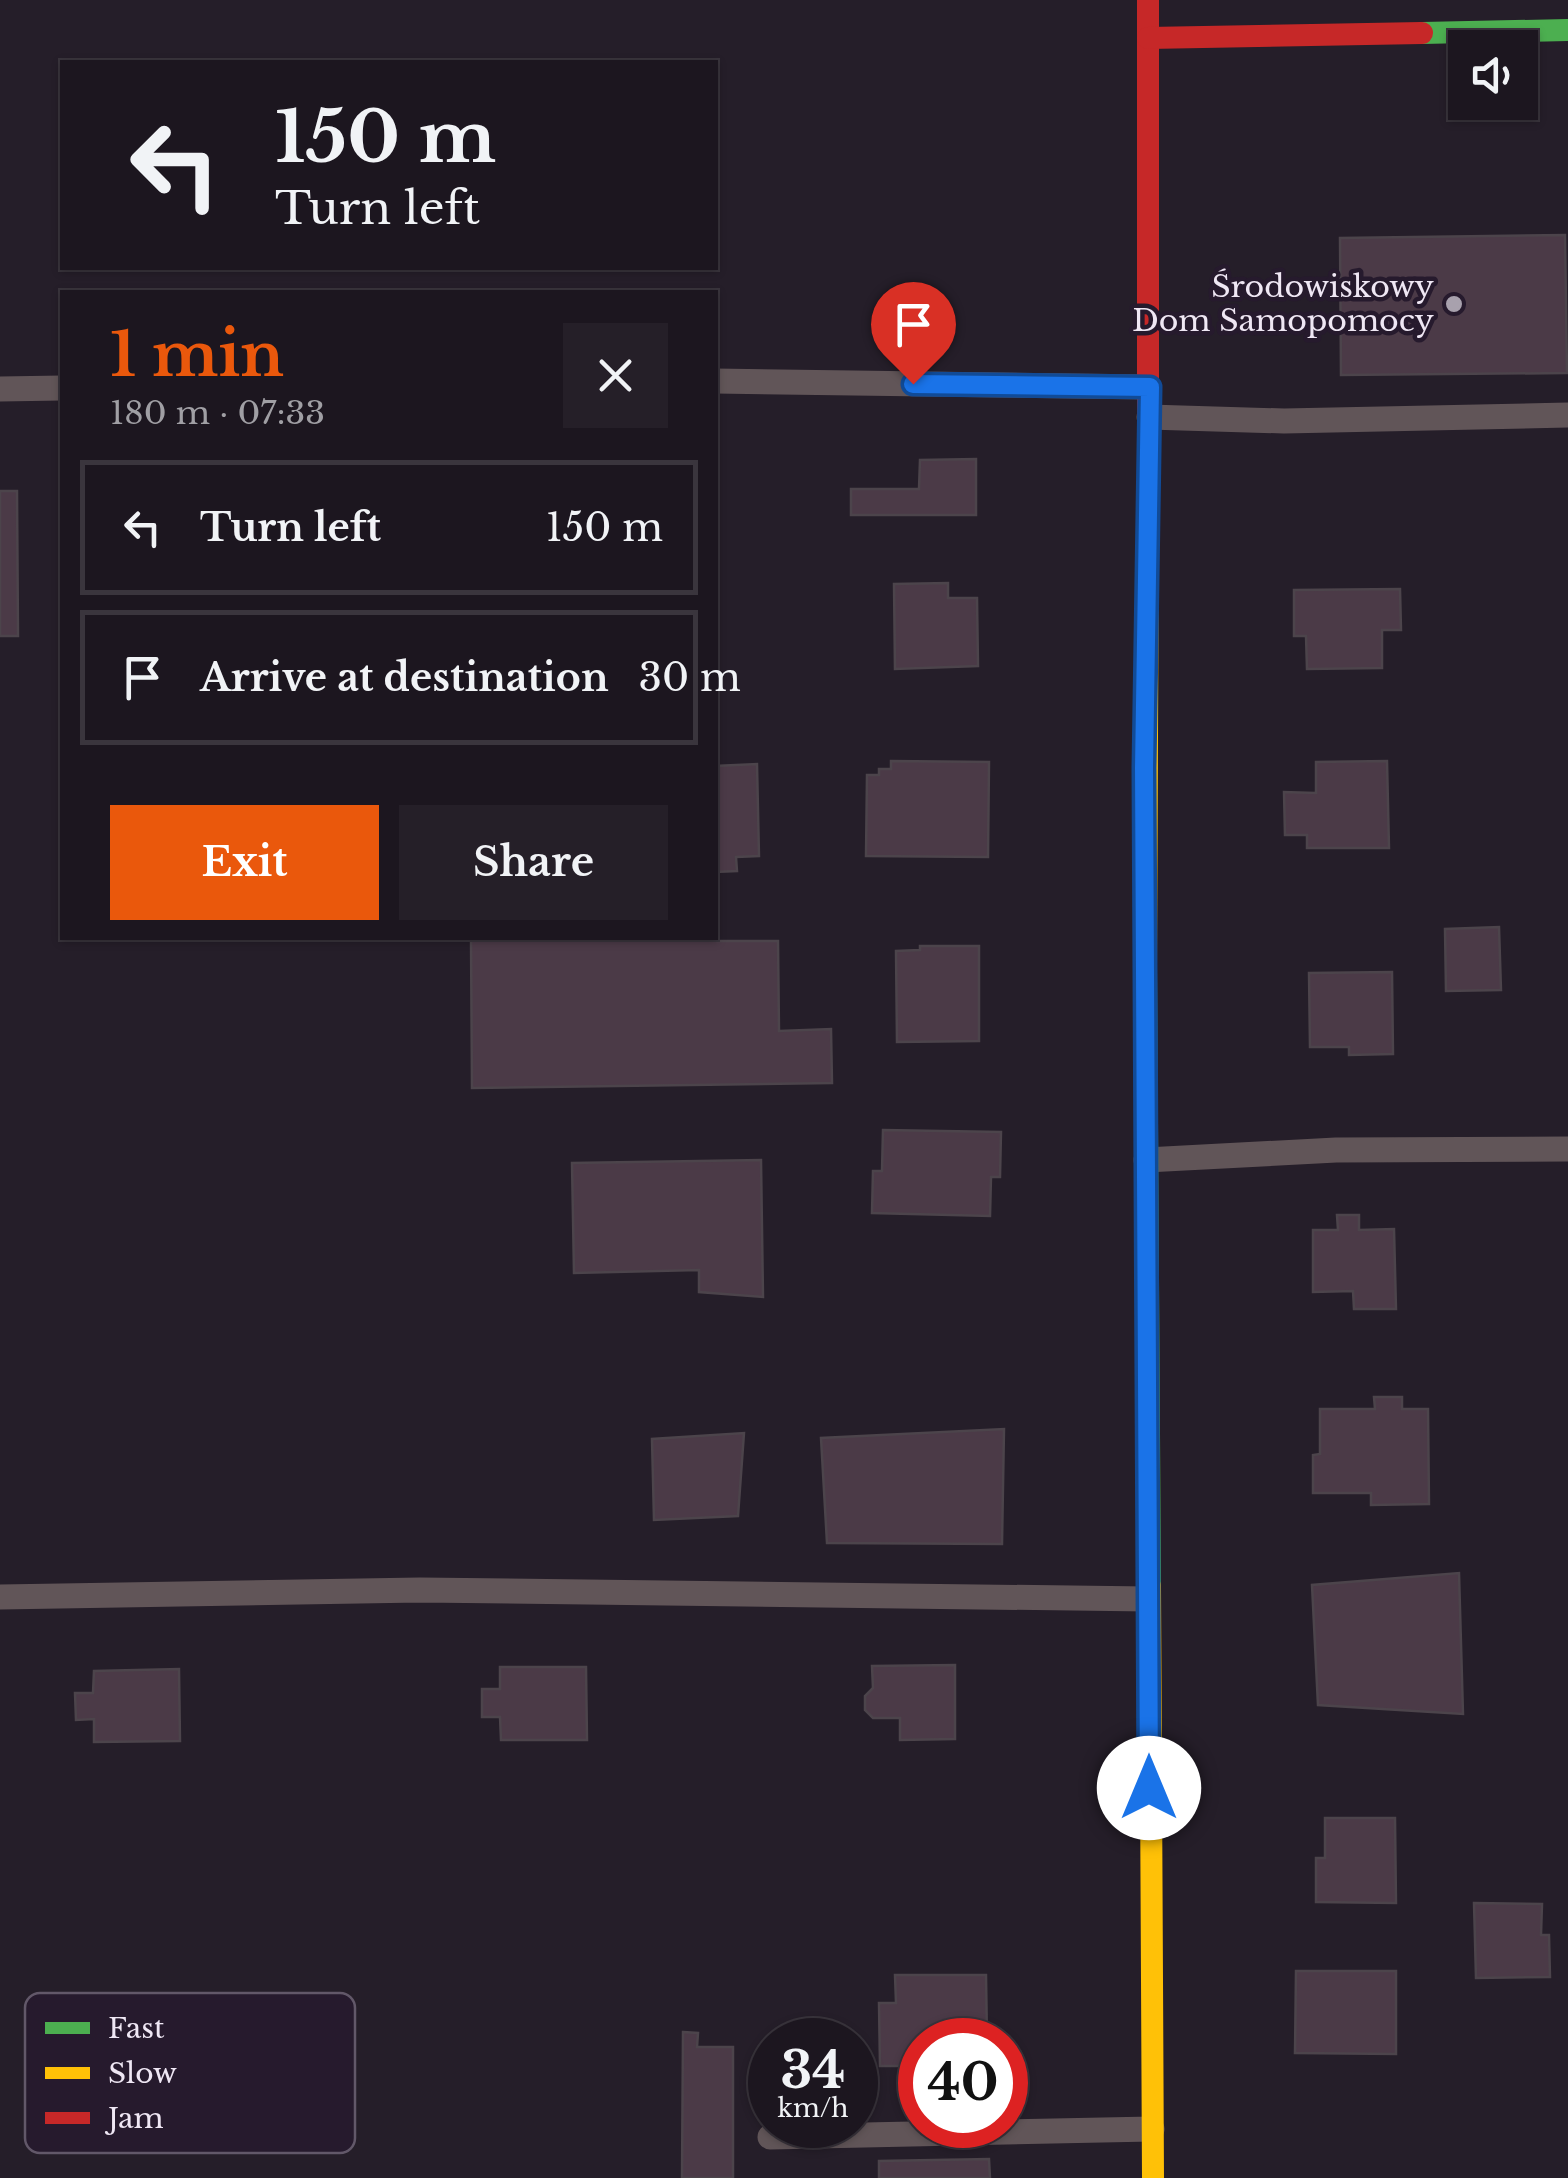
<!DOCTYPE html>
<html lang="en">
<head>
<meta charset="utf-8">
<style>
  :root { --surface:#1c161f; --page:#251f28; --text:#f1f3f6; --muted:#a09fa4; --line:#3a353d; --accent:#ea580c }
  body { margin:0; font-family:"Libre Baskerville",serif; background:var(--page); color:var(--text); height:100vh; display:flex; flex-direction:column; font-size:38px; white-space:nowrap }
  * { box-sizing:border-box; margin:0 }
  p { font-size:32px; color:var(--muted) }
  .icon { flex:none; width:55px; height:55px; fill:none; stroke:currentColor; stroke-width:2; stroke-linecap:round; stroke-linejoin:round }
  .map { position:relative; flex:1; overflow:hidden }
  .sheet { position:absolute; left:60px; top:290px; width:658px; height:650px; display:flex; flex-direction:column; background:var(--surface); border-radius:0px; box-shadow:0 2px 8px #0004,0 0 0 2px var(--line) }
  .sheet>* { flex:none }
  .top-card { position:absolute; left:60px; top:60px; width:658px; height:210px; border-radius:0px; box-shadow:0 2px 8px #0004,0 0 0 2px var(--line); background:#1c161f; color:var(--text); overflow:hidden }
  .tools { position:absolute; left:1448px; top:30px; display:grid; gap:20px }
  .tools a { display:grid; place-items:center; width:90px; height:90px; border-radius:0px; background:var(--surface); box-shadow:0 2px 8px #0004,0 0 0 2px var(--line); font-size:50px }
  .speed { position:absolute; left:748px; top:2018px; display:flex; gap:20px; font-size:50px; font-weight:700; text-align:center }
  .speed>* { display:grid; place-content:center; width:130px; height:130px; border-radius:50%; background:var(--surface); box-shadow:0 2px 8px #0004,0 0 0 2px var(--line); line-height:1 }
  .speed small { font-size:25px; font-weight:400 }
  .speed .limit { border:15px solid #d22; background:#fff; color:#111 }
  .pin { position:absolute; display:grid; place-items:center; width:85px; height:85px; color:#fff; margin:-102px -42px; border-radius:50% 50% 50% 0; rotate:-45deg; box-shadow:0 0 10px #0007 }
  .pin .icon { rotate:45deg }
  .me { position:absolute; width:110px; margin:-55px; rotate:0deg; stroke-linejoin:round; filter:drop-shadow(0 0 8px #0008) }
  .turn { display:flex; align-items:center; gap:35px; height:210px; padding:0 50px; font-size:45px }
  .turn .icon { width:130px; height:130px; stroke-width:2.5 }
  .turn b { display:block; font-size:70px; line-height:85px }
  .round { display:grid; place-items:center; flex:none; width:105px; height:105px; border-radius:0px; background:var(--page) }
  .summary { display:flex; align-items:center; justify-content:space-between; height:170px; padding:0 50px }
  h1 { font-size:60px; font-weight:700; line-height:75px; color:var(--accent) }
  .button { display:flex; gap:20px; margin-top:auto; padding:20px 50px }
  .button a { flex:1; height:115px; border-radius:0px; background:var(--accent); color:#fff; font-size:40px; font-weight:700; line-height:115px; text-align:center }
  .button a+a { background:var(--page); color:var(--text) }
  ul { padding:0; list-style:none }
  li { display:flex; align-items:center; gap:30px; height:135px; margin:0 20px 15px; padding:0 30px; border:5px solid var(--line); border-radius:0px }
  li div { flex:1 }
  li b { display:block; font-size:38px }
  li em { font-style:normal }
  .map>svg:first-child { display:block }
  .building { fill:#4b3a47; stroke:#4c444b; stroke-width:2.5 }
  .lines { fill:none; stroke-linecap:round; stroke-linejoin:round }
  .lane { stroke:#615558; stroke-width:25 }
  .fast { stroke:#4caf50; stroke-width:22 }
  .slow { stroke:#ffc107; stroke-width:22 }
  .jam { stroke:#c62828; stroke-width:22 }
  .route-casing { stroke:#114b97; stroke-width:25 }
  .route { stroke:#1a73e8; stroke-width:18 }
  .poi-dot { fill:#a8a1ad; stroke:#261a2d; stroke-width:4 }
  .labels { text-anchor:middle; stroke-width:9; stroke-linejoin:round; paint-order:stroke }
  .poi-label { font-size:30px; fill:#efe7f4; stroke:#261a2d; text-anchor:end }
  .key { fill:#261a2d; stroke:#625869; stroke-width:2.5 }
  .key-label { font-size:28px; fill:#efe7f4 }
</style>
</head>
<body>
<div class="map">
<svg width="1568" height="2178" viewBox="0 0 1568 2178">
  <rect width="100%" height="100%" fill="#251e29"/>
  <!-- building -->
  <g class="building">
    <polygon points="1565,235 1567,373 1341,375 1340,238"/>
    <polygon points="976,459 976,515 851,515 851,489 919,489 920,460"/>
    <polygon points="0,491 17,491 18,636 0,636"/>
    <polygon points="948,583 948,598 977,598 978,666 895,669 894,584"/>
    <polygon points="1400,589 1401,630 1382,630 1382,668 1307,669 1306,636 1294,636 1294,590"/>
    <polygon points="891,761 989,762 988,857 866,856 867,775 879,775 879,769 891,769"/>
    <polygon points="1387,761 1389,848 1307,848 1307,835 1285,835 1284,792 1316,793 1316,762"/>
    <polygon points="757,764 759,856 736,857 737,871 715,872 715,766"/>
    <polygon points="715,919 717,941 778,941 779,1031 831,1029 832,1083 472,1088 471,938 715,938"/>
    <polygon points="1499,927 1501,990 1446,991 1445,929"/>
    <polygon points="920,946 979,946 979,1041 897,1042 896,951 920,950"/>
    <polygon points="1392,972 1393,1054 1349,1055 1349,1047 1310,1047 1309,973"/>
    <polygon points="883,1130 1001,1132 1000,1177 991,1177 990,1216 872,1213 873,1171 882,1171"/>
    <polygon points="761,1160 763,1297 699,1292 699,1270 574,1273 572,1163"/>
    <polygon points="1337,1215 1359,1215 1359,1230 1394,1229 1396,1309 1354,1309 1353,1291 1313,1292 1313,1230 1338,1230"/>
    <polygon points="1374,1397 1402,1397 1402,1409 1428,1409 1429,1504 1371,1505 1371,1493 1313,1493 1313,1455 1320,1454 1320,1409 1375,1409"/>
    <polygon points="1004,1429 1002,1544 827,1543 821,1438"/>
    <polygon points="744,1433 738,1516 654,1520 652,1439"/>
    <polygon points="1459,1573 1463,1714 1318,1705 1312,1585"/>
    <polygon points="955,1665 955,1739 900,1740 900,1718 873,1718 865,1710 865,1696 873,1688 872,1666"/>
    <polygon points="500,1667 586,1667 587,1740 501,1740 500,1717 482,1717 482,1689 500,1689"/>
    <polygon points="179,1669 180,1741 94,1742 94,1719 76,1720 75,1693 93,1693 94,1671"/>
    <polygon points="1325,1818 1395,1818 1396,1903 1316,1902 1316,1858 1325,1858"/>
    <polygon points="1474,1903 1542,1904 1541,1935 1549,1935 1550,1977 1476,1978"/>
    <polygon points="1296,1971 1396,1971 1396,2054 1295,2053"/>
    <polygon points="895,1975 986,1975 987,2040 920,2040 920,2066 880,2066 879,2003 896,2003"/>
    <polygon points="683,2032 698,2033 697,2047 733,2047 733,2178 682,2178"/>
    <polygon points="989,2159 990,2178 879,2178 879,2161"/>
  </g>
  <g class="lines">
    <!-- lane -->
    <g class="lane">
      <polyline points="715,381 1149,387"/>
      <polyline points="0,389 62,388"/>
      <polyline points="1149,417 1284,421 1568,415"/>
      <polyline points="1146,1160 1336,1150 1568,1149"/>
      <polyline points="0,1597 420,1590 1148,1599"/>
      <polyline points="770,2137 1152,2129"/>
    </g>
    <!-- fast -->
    <g class="fast">
      <polyline points="1422,33 1568,30"/>
      <polyline points="1146,967 1150,1586"/>
    </g>
    <!-- slow -->
    <g class="slow">
      <polyline points="1146,967 1148,509"/>
      <polyline points="1150,1586 1153,2178"/>
    </g>
    <!-- jam -->
    <g class="jam">
      <polyline points="1148,0 1148,509"/>
      <polyline points="1148,38 1422,33"/>
    </g>
  </g>
  <g class="lines">
    <defs>
      <polyline id="route" points="913,384 1150,387 1144,768 1149,1788"/>
    </defs>
    <!-- route casing -->
    <use href="#route" class="route-casing"/>
    <!-- route -->
    <use href="#route" class="route"/>
  </g>
  <!-- markers -->
  <circle class="poi-dot" cx="1454" cy="304" r="10"/>
  <g class="labels">
    <!-- poi labels -->
    <g class="poi-label">
      <text x="1434" y="297">Środowiskowy<tspan x="1434" dy="34">Dom Samopomocy</tspan></text>
    </g>
  </g>
  <!-- legend -->
  <rect x="25" y="1993" width="330" height="160" rx="15" class="key"/>
  <rect x="45" y="2022" width="45" height="12" fill="#4caf50"/>
  <rect x="45" y="2067" width="45" height="12" fill="#ffc107"/>
  <rect x="45" y="2112" width="45" height="12" fill="#c62828"/>
  <g class="key-label">
    <text x="108" y="2038">Fast</text>
    <text x="108" y="2083">Slow</text>
    <text x="108" y="2128">Jam</text>
  </g>
</svg>
<div class="tools">
<a><svg class="icon" aria-label="sound" viewBox="0 0 24 24"><path d="M4 9h4l5-4v14l-5-4H4zM17 9q2 3 0 6"/></svg></a>
</div>
<div class="speed"><div>34<small>km/h</small></div><div class="limit">40</div></div>
<div class="pin" style="left:913px;top:384px;background:#d93025"><svg class="icon" aria-label="arrive" viewBox="0 0 24 24"><path d="M6 21V4h12l-3 4 3 4H6"/></svg></div>
<svg class="me" style="left:1149px;top:1788px" viewBox="-20 -20 40 40"><circle r="19" fill="#fff"/><path d="M0-13L10 11 0 6-10 11z" fill="#1a73e8"/></svg>
<div class="top-card">
<div class="turn"><svg class="icon" aria-label="left" viewBox="0 0 24 24"><path d="M17 20v-9H6M10 6l-5 5 5 5"/></svg><div><b>150 m</b>Turn left</div></div>
</div>
<section class="sheet">
<div class="summary"><div><h1>1 min</h1><p>180 m · 07:33</p></div><a class="round"><svg class="icon" aria-label="close" viewBox="0 0 24 24"><path d="M6 6l12 12M18 6L6 18"/></svg></a></div>
<ul>
<li><svg class="icon" aria-label="left" viewBox="0 0 24 24"><path d="M17 20v-9H6M10 6l-5 5 5 5"/></svg><div><b>Turn left</b></div><em>150 m</em></li>
<li><svg class="icon" aria-label="arrive" viewBox="0 0 24 24"><path d="M6 21V4h12l-3 4 3 4H6"/></svg><div><b>Arrive at destination</b></div><em>30 m</em></li>
</ul>
<div class="button"><a>Exit</a><a>Share</a></div>
</section>
</div>
</body>
</html>
